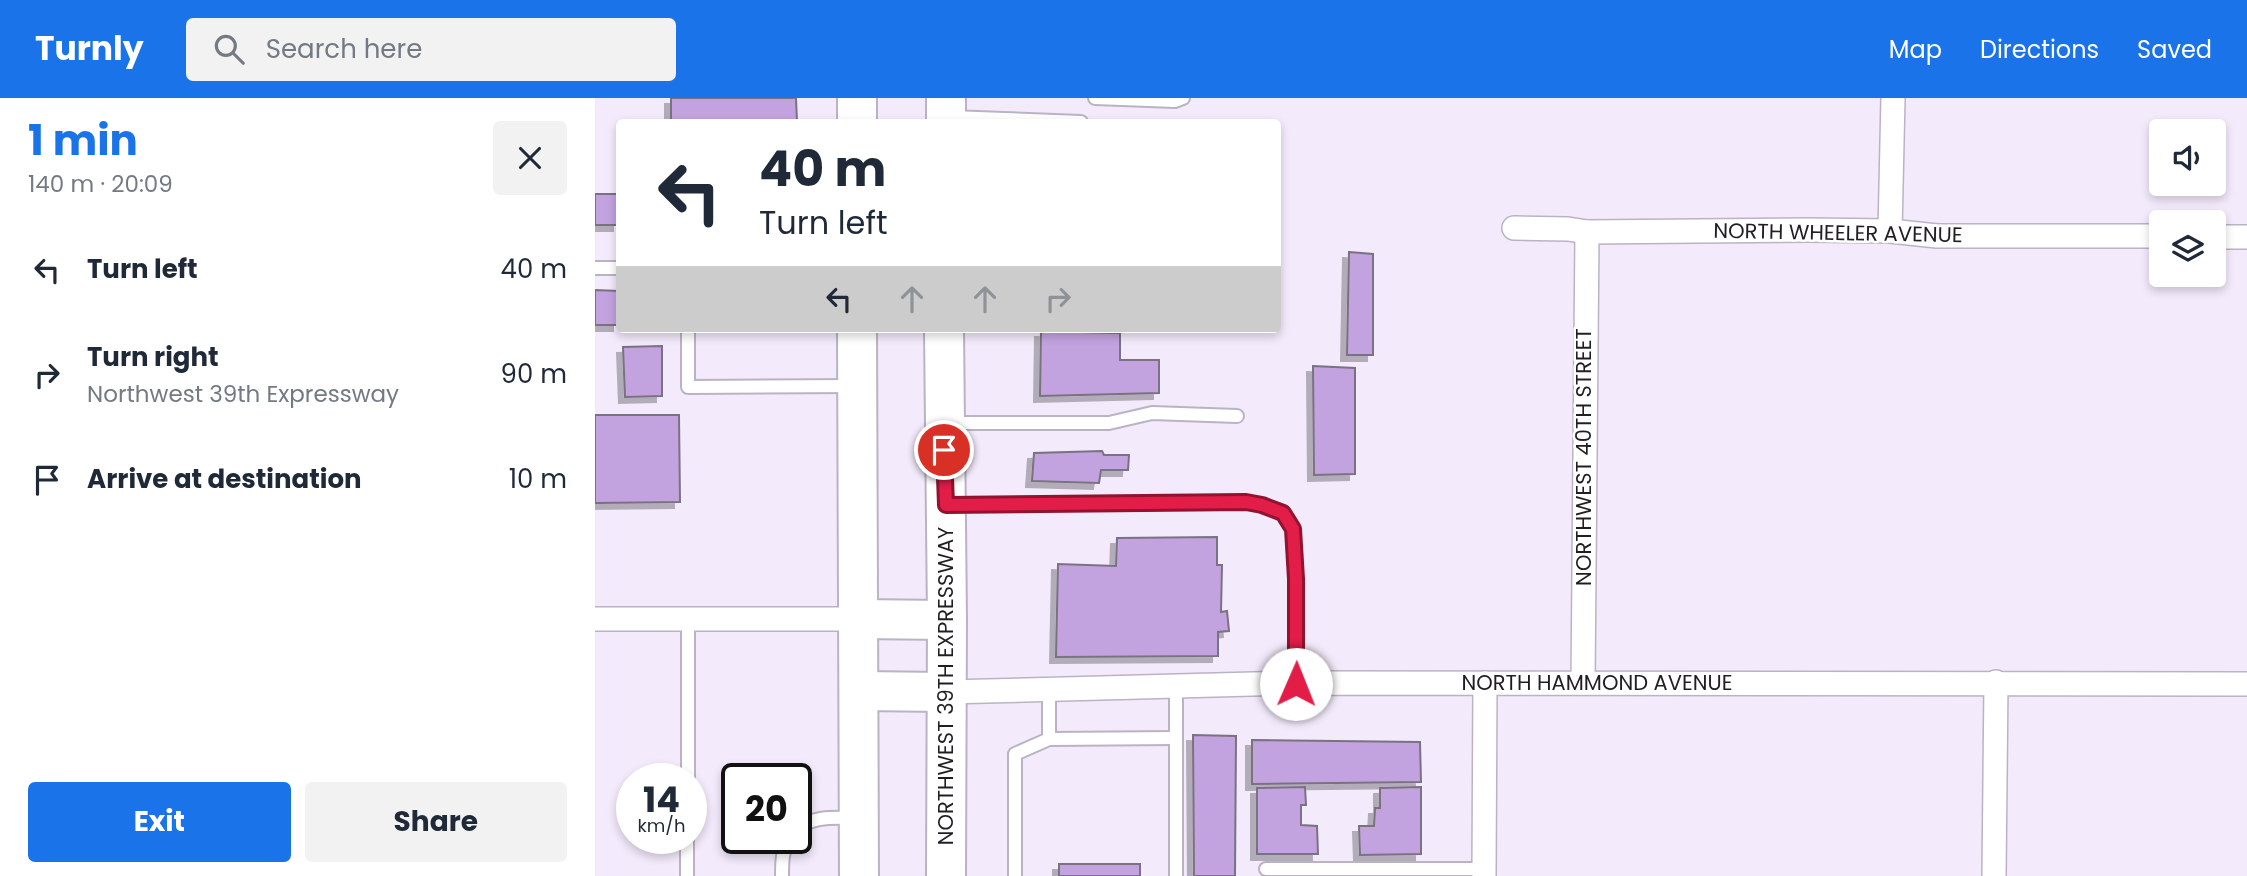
<!DOCTYPE html>
<html lang="en">
<head>
<meta charset="utf-8">
<style>
  :root { --surface:#fff; --page:#f2f2f3; --text:#1f2937; --muted:#747a83; --accent:#1a73e8 }
  body { margin:0; font-family:Poppins,sans-serif; background:var(--page); color:var(--text); height:100vh; display:flex; flex-direction:column; font-size:26px; white-space:nowrap }
  * { box-sizing:border-box; margin:0 }
  p { font-size:23px; color:var(--muted) }
  .icon { flex:none; width:38px; height:38px; fill:none; stroke:currentColor; stroke-width:2; stroke-linecap:round; stroke-linejoin:round }
  .map { position:relative; flex:1; overflow:hidden }
  .drawer { display:flex; flex-direction:column; background:var(--surface); width:595px }
  .drawer>* { flex:none }
  .banner { position:absolute; left:21px; top:21px; width:665px; height:214px; border-radius:7px; box-shadow:0 4px 10px #0003; background:#fff; color:var(--text); overflow:hidden }
  .tools { position:absolute; left:1554px; top:21px; display:grid; gap:14px }
  .tools a { display:grid; place-items:center; width:77px; height:77px; border-radius:7px; background:var(--surface); box-shadow:0 4px 10px #0003; font-size:35px }
  .speed { position:absolute; left:21px; top:665px; display:flex; gap:14px; font-size:35px; font-weight:700; text-align:center }
  .speed>* { display:grid; place-content:center; width:91px; height:91px; border-radius:50%; background:var(--surface); box-shadow:0 4px 10px #0003; line-height:1 }
  .speed small { font-size:18px; font-weight:400 }
  .speed .limit { border:4px solid #111; border-radius:10px; background:#fff; color:#111 }
  .pin { position:absolute; display:grid; place-items:center; width:60px; height:60px; color:#fff; margin:-30px; border:4px solid #fff; border-radius:50%; box-shadow:0 2px 7px #0007 }
  .me { position:absolute; width:77px; margin:-38px; rotate:1deg; stroke-linejoin:round; filter:drop-shadow(0 0 5px #0008) }
  .turn { display:flex; align-items:center; gap:24px; height:147px; padding:0 28px; font-size:32px }
  .turn .icon { width:91px; height:91px; stroke-width:2.5 }
  .turn b { display:block; font-size:49px; line-height:60px }
  .lanes { display:flex; align-items:center; height:66px; padding:0 28px; background:#0003; justify-content:center; gap:35px; direction:ltr }
  .lanes .off { opacity:.35 }
  .round { display:grid; place-items:center; flex:none; width:74px; height:74px; border-radius:7px; background:var(--page) }
  .head { display:flex; align-items:center; justify-content:space-between; height:119px; padding:0 28px }
  h1 { font-size:42px; font-weight:700; line-height:52px; color:var(--accent) }
  .primary-button { display:flex; gap:14px; margin-top:auto; padding:14px 28px }
  .primary-button a { flex:1; height:80px; border-radius:7px; background:var(--accent); color:#fff; font-size:28px; font-weight:700; line-height:80px; text-align:center }
  .primary-button a+a { background:var(--page); color:var(--text) }
  ul { padding:0; list-style:none }
  li { display:flex; align-items:center; gap:21px; height:105px; padding:0 28px }
  li div { flex:1 }
  li b { display:block; font-size:26px }
  li em { font-style:normal }
  header { display:flex; align-items:center; gap:42px; box-sizing:border-box; height:98px; padding:0 35px; background:var(--accent); color:#fff }
  header strong { font-size:33px }
  nav { display:flex; gap:38px; margin-inline-start:auto; font-size:24px }
  .search { width:490px; height:63px; background:var(--page); display:flex; align-items:center; gap:18px; box-sizing:border-box; padding:0 24px; border-radius:7px; color:var(--muted); font-size:26px }
  main { display:flex; flex:1; min-height:0 }
  .map>svg:first-child { display:block }
  .building { fill:#c3a3df; stroke:#797280; stroke-width:2; filter:url(#shadow) }
  .lines { fill:none; stroke-linecap:round; stroke-linejoin:round }
  .service-casing { stroke:#bbb3c3; stroke-width:16 }
  .minor-casing { stroke:#bbb3c3; stroke-width:26 }
  .trunk-casing { stroke:#bbb3c3; stroke-width:42 }
  .service { stroke:#fff; stroke-width:12 }
  .minor { stroke:#fff; stroke-width:23 }
  .trunk { stroke:#fff; stroke-width:38 }
  .route-casing { stroke:#92132f; stroke-width:18 }
  .route { stroke:#e11d48; stroke-width:12 }
  .labels { text-anchor:middle; stroke-width:5; stroke-linejoin:round; paint-order:stroke }
  .street-label { font-size:21px; fill:#201d23; stroke:#fff }
</style>
</head>
<body>
<header>
<strong>Turnly</strong>
<div class="search"><svg class="icon" aria-label="search" viewBox="0 0 24 24"><circle cx="10" cy="10" r="6"/><path d="M15 15l6 6"/></svg>Search here</div>
<nav><a>Map</a><a>Directions</a><a>Saved</a></nav>
</header>
<main>
<section class="drawer">
<div class="head"><div><h1>1 min</h1><p>140 m · 20:09</p></div><a class="round"><svg class="icon" aria-label="close" viewBox="0 0 24 24"><path d="M6 6l12 12M18 6L6 18"/></svg></a></div>
<ul>
<li><svg class="icon" aria-label="left" viewBox="0 0 24 24"><path d="M17 20v-9H6M10 6l-5 5 5 5"/></svg><div><b>Turn left</b></div><em>40 m</em></li>
<li><svg class="icon" aria-label="right" viewBox="0 0 24 24"><path d="M7 20v-9h11M14 6l5 5-5 5"/></svg><div><b>Turn right</b><p>Northwest 39th Expressway</p></div><em>90 m</em></li>
<li><svg class="icon" aria-label="arrive" viewBox="0 0 24 24"><path d="M6 21V4h12l-3 4 3 4H6"/></svg><div><b>Arrive at destination</b></div><em>10 m</em></li>
</ul>
<div class="primary-button"><a>Exit</a><a>Share</a></div>
</section>
<div class="map">
<svg width="1652" height="778" viewBox="0 0 1652 778">
  <defs>
    <filter id="shadow"><feDropShadow dx="-6" dy="6" stdDeviation="0" flood-color="#0004"/></filter>
  </defs>
  <rect width="100%" height="100%" fill="#f3eafb"/>
  <!-- building -->
  <g class="building">
    <polygon points="76,0 201,0 202,24 76,24"/>
    <rect x="0" y="96" width="24" height="31"/>
    <polygon points="754,154 778,156 778,257 752,257"/>
    <polygon points="0,192 24,193 24,227 0,227"/>
    <polygon points="446,233 525,235 525,262 564,262 564,295 445,298"/>
    <polygon points="67,248 67,298 30,299 28,249"/>
    <polygon points="718,268 760,270 760,376 719,377"/>
    <polygon points="0,317 84,317 85,404 0,405"/>
    <polygon points="507,353 509,357 534,357 533,372 506,372 504,385 437,383 439,355"/>
    <polygon points="622,439 622,467 627,467 626,514 632,513 634,533 623,534 623,558 461,559 463,466 521,468 522,440"/>
    <polygon points="598,637 641,638 640,778 599,778"/>
    <polygon points="657,642 825,644 826,684 657,686"/>
    <polygon points="710,689 711,707 706,707 706,727 722,728 723,756 662,756 662,690"/>
    <polygon points="826,689 826,756 765,757 764,728 779,728 780,710 785,710 785,690"/>
    <rect x="464" y="766" width="81" height="12"/>
  </g>
  <g class="lines">
    <defs>
      <g id="service">
        <polyline points="500,0 580,3 588,0"/>
        <polyline points="355,19 486,24"/>
        <polyline points="0,170 23,170"/>
        <polyline points="93,231 93,289 259,288"/>
        <polyline points="352,325 514,325 557,315 642,318"/>
        <polyline points="356,407 651,404 667,406 688,415 698,431 701,481 701,585"/>
        <polyline points="581,589 581,778"/>
        <polyline points="454,592 454,641"/>
        <polyline points="93,681 93,521"/>
        <path d="M201,733C215,717 241,720 260,720"/>
        <polyline points="671,771 889,771"/>
        <polyline points="92,778 92,740"/>
        <path d="M187,778C187,765 187,751 195,740"/>
        <polyline points="420,778 420,656 454,641 581,640"/>
      </g>
      <g id="minor">
        <polyline points="919,130 973,131 992,134 1213,132 1295,133 1342,138 1566,138"/>
        <polyline points="1295,133 1298,0"/>
        <polyline points="1619,139 1652,139"/>
        <polyline points="0,521 263,521"/>
        <polyline points="988,585 992,134"/>
        <polyline points="351,594 701,585 1652,586"/>
        <polyline points="889,778 890,585"/>
        <polyline points="1399,778 1401,584"/>
      </g>
      <g id="trunk">
        <polyline points="262,0 262,24"/>
        <polyline points="351,24 351,0"/>
        <polyline points="262,231 264,778"/>
        <polyline points="349,231 352,522 351,778"/>
        <polyline points="263,521 352,522"/>
        <polyline points="264,593 351,594"/>
      </g>
    </defs>
    <!-- service casing -->
    <use href="#service" class="service-casing"/>
    <!-- minor casing -->
    <use href="#minor" class="minor-casing"/>
    <!-- trunk casing -->
    <use href="#trunk" class="trunk-casing"/>
    <!-- service -->
    <use href="#service" class="service"/>
    <!-- minor -->
    <use href="#minor" class="minor"/>
    <!-- trunk -->
    <use href="#trunk" class="trunk"/>
  </g>
  <g class="lines">
    <defs>
      <polyline id="route" points="349,352 351,407 651,404 667,407 688,415 698,431 701,481 701,586"/>
    </defs>
    <!-- route casing -->
    <use href="#route" class="route-casing"/>
    <!-- route -->
    <use href="#route" class="route"/>
  </g>
  <g class="labels">
    <!-- street labels -->
    <g class="street-label">
      <text transform="translate(1243 135) rotate(1)" y="7">NORTH WHEELER AVENUE</text>
      <text transform="translate(989 359) rotate(-90)" y="7">NORTHWEST 40TH STREET</text>
      <text x="1002" y="592">NORTH HAMMOND AVENUE</text>
      <text transform="translate(351 588) rotate(-90)" y="7">NORTHWEST 39TH EXPRESSWAY</text>
    </g>
  </g>
</svg>
<div class="tools">
<a><svg class="icon" aria-label="sound" viewBox="0 0 24 24"><path d="M4 9h4l5-4v14l-5-4H4zM17 9q2 3 0 6"/></svg></a>
<a><svg class="icon" aria-label="layers" viewBox="0 0 24 24"><path d="M12 4l9 5-9 5-9-5zM3 14l9 5 9-5"/></svg></a>
</div>
<div class="speed"><div>14<small>km/h</small></div><div class="limit">20</div></div>
<div class="pin" style="left:349px;top:352px;background:#d93025"><svg class="icon" aria-label="arrive" viewBox="0 0 24 24"><path d="M6 21V4h12l-3 4 3 4H6"/></svg></div>
<svg class="me" style="left:701px;top:586px" viewBox="-20 -20 40 40"><circle r="19" fill="#fff"/><path d="M0-13L10 11 0 6-10 11z" fill="#e11d48"/></svg>
<div class="banner">
<div class="turn"><svg class="icon" aria-label="left" viewBox="0 0 24 24"><path d="M17 20v-9H6M10 6l-5 5 5 5"/></svg><div><b>40 m</b>Turn left</div></div>
<div class="lanes"><svg class="icon" aria-label="left" viewBox="0 0 24 24"><path d="M17 20v-9H6M10 6l-5 5 5 5"/></svg><svg class="icon off" aria-label="ahead" viewBox="0 0 24 24"><path d="M12 20V5M6 11l6-6 6 6"/></svg><svg class="icon off" aria-label="ahead" viewBox="0 0 24 24"><path d="M12 20V5M6 11l6-6 6 6"/></svg><svg class="icon off" aria-label="right" viewBox="0 0 24 24"><path d="M7 20v-9h11M14 6l5 5-5 5"/></svg></div>
</div>
</div>
</main>
</body>
</html>
